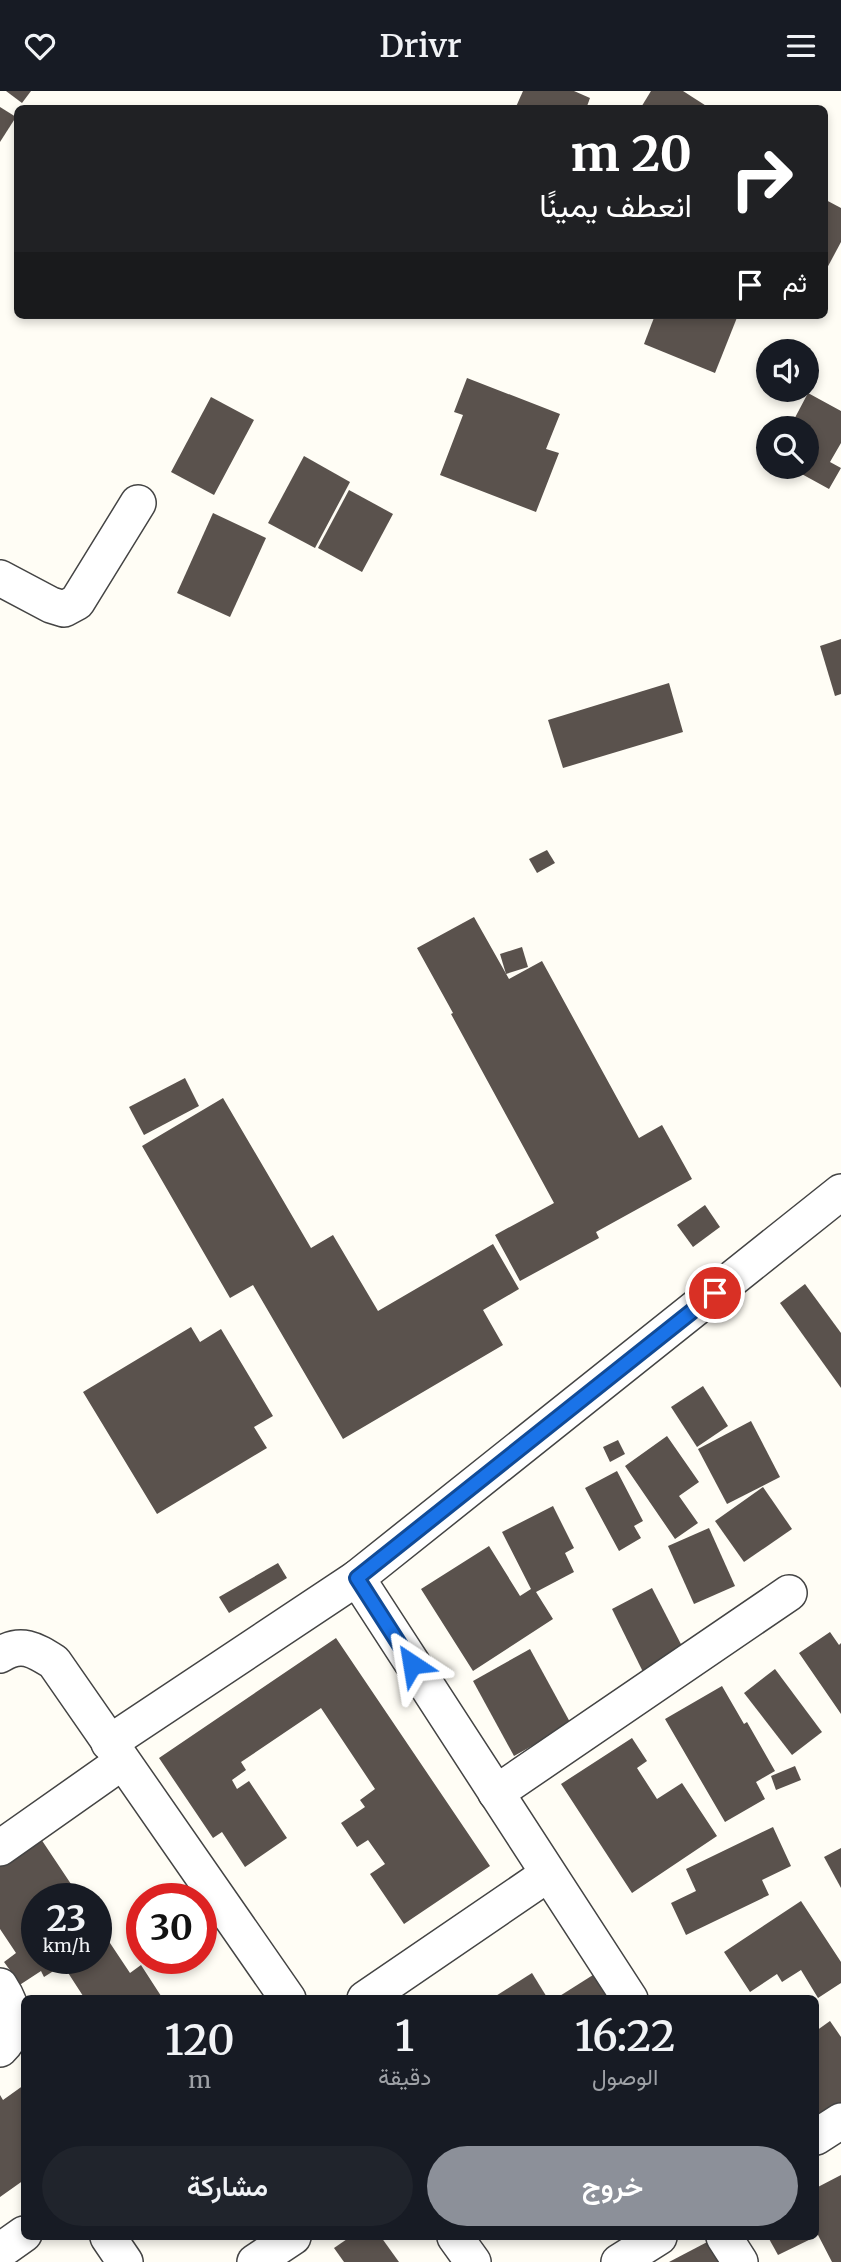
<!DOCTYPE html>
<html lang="ar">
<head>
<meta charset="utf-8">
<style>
  :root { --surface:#171b24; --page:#20242c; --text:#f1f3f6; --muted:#9ea1a6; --accent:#8c9099 }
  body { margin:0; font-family:Merriweather,Vazirmatn,serif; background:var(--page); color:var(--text); direction:rtl; height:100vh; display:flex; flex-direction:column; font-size:26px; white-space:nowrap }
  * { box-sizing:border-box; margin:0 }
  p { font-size:23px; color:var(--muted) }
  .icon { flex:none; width:38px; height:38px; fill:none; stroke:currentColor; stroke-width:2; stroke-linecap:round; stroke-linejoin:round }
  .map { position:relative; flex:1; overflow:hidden; direction:ltr }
  .sheet { position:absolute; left:21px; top:1904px; width:798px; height:245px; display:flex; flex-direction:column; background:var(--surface); border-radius:10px; box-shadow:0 4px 10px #0003; direction:rtl }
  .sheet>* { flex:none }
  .hud { position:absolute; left:14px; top:14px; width:814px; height:214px; border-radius:10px; box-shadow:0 4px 10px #0003; direction:rtl; background:#202124; color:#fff; overflow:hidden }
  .buttons { position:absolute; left:756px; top:248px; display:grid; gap:14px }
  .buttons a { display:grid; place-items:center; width:63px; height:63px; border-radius:50%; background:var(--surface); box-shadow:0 4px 10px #0003; font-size:35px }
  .speed { position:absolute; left:21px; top:1792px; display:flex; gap:14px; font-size:35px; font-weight:700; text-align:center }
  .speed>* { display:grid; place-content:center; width:91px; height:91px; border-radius:50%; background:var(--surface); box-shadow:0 4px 10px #0003; line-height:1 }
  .speed small { font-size:18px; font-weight:400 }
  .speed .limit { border:10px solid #d22; background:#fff; color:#111 }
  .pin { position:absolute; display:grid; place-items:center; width:60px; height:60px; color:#fff; margin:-30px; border:4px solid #fff; border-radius:50%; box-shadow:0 2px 7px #0007 }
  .me { position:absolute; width:77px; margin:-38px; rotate:327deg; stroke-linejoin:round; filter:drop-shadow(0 0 5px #0008) }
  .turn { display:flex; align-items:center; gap:24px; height:147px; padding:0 21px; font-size:32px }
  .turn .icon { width:91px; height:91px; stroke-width:2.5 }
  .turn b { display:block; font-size:49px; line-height:60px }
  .then { display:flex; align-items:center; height:66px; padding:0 21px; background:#0003; gap:14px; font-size:26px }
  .eta { display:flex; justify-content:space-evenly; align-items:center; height:119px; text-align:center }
  .eta b { font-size:42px; font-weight:600; line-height:49px }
  .button { display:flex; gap:14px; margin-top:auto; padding:14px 21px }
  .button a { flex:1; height:80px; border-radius:42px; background:var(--accent); color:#fff; font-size:28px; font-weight:600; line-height:80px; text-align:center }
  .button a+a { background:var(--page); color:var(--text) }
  header { display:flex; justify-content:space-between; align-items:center; height:91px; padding:0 21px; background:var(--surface); font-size:32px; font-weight:600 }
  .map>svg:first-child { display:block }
  .building { fill:#5a524d }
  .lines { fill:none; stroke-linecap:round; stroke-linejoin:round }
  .minor-casing { stroke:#444; stroke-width:38 }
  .minor { stroke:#fff; stroke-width:35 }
  .route-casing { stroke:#114b97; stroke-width:18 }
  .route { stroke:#1a73e8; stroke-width:12 }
</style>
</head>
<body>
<header><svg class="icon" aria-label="menu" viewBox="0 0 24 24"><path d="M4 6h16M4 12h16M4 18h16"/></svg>Drivr<svg class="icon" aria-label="heart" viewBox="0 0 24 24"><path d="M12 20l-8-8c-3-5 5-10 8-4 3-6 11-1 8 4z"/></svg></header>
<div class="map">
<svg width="841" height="2171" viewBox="0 0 841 2171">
  <rect width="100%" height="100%" fill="#fffdf5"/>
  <!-- building -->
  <g class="building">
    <polygon points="6,0 31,0 22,12"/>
    <polygon points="523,0 574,0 590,7 586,18 515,18"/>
    <polygon points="651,0 683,0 711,18 640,18"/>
    <polygon points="0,16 16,26 0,51"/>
    <polygon points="824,108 841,117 841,151 826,179 824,178"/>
    <polygon points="655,224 738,224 715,282 644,253"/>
    <polygon points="467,287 560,323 546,358 559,362 536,421 440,384 463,324 454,321"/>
    <polygon points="808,302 841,320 841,352 830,371 841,377 829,398 789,376 807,376 807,338 789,338"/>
    <polygon points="211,306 254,329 214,404 171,381"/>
    <polygon points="304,365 350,391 315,457 268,432"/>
    <polygon points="349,399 393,423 362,481 318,457"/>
    <polygon points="213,422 266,447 230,526 177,502"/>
    <polygon points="841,548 841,603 835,605 820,555"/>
    <polygon points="669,592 683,641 563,677 548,629"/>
    <polygon points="547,759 555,772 537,782 529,768"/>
    <polygon points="474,826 509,888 542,870 639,1047 662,1034 692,1088 596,1141 599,1147 520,1190 495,1144 554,1112 451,923 453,922 417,857"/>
    <polygon points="522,856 528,876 506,883 500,863"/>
    <polygon points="185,987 199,1015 144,1044 129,1016"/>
    <polygon points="223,1007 311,1157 333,1144 378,1220 493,1153 519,1198 483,1219 503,1254 343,1348 253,1194 230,1207 142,1055"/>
    <polygon points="705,1114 720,1136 693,1156 677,1134"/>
    <polygon points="805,1193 841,1242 841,1297 780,1212"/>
    <polygon points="191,1236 200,1251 221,1238 273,1325 254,1336 267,1357 157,1423 83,1301"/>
    <polygon points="703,1295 728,1335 697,1356 671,1316"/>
    <polygon points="751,1330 780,1386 727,1413 698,1358"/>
    <polygon points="667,1345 699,1391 679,1405 698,1432 675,1448 625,1375"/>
    <polygon points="618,1349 625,1363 610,1371 603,1356"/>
    <polygon points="617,1380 643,1430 634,1435 641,1447 619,1460 585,1397"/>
    <polygon points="763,1396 792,1438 744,1471 715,1430"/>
    <polygon points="553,1415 574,1457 565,1462 574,1481 536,1501 553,1528 473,1580 421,1498 489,1455 520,1505 531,1498 502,1441"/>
    <polygon points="709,1437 735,1495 694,1513 668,1455"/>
    <polygon points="278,1472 287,1487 229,1522 219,1506"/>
    <polygon points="652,1497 685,1561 644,1583 612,1518"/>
    <polygon points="830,1541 839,1554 841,1552 841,1623 799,1562"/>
    <polygon points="336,1547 490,1775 404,1833 370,1783 385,1773 368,1749 357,1756 341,1732 365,1716 360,1709 375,1698 321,1617 241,1671 246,1679 232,1689 237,1698 249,1690 287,1747 245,1776 222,1741 213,1747 159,1667"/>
    <polygon points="530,1558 571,1633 514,1665 473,1590"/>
    <polygon points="775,1578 822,1641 792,1664 744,1602"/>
    <polygon points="722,1595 744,1633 747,1631 775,1680 756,1691 765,1708 725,1731 665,1628"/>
    <polygon points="632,1647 647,1670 637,1677 657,1708 682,1692 717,1745 632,1802 561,1693"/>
    <polygon points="795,1675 801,1689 776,1699 771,1685"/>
    <polygon points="773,1736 791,1775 762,1789 769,1804 686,1844 671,1812 696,1800 686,1778"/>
    <polygon points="37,1742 81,1808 37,1808 37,1867 96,1867 96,1831 130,1882 141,1874 163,1908 85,1908 63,1874 44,1886 41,1880 15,1897 7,1885 12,1882 4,1871 16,1862 0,1838 0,1767"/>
    <polygon points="841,1757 841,1797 824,1766"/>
    <polygon points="801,1810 841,1871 841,1892 818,1907 801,1879 782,1891 777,1883 750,1901 724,1861"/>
    <polygon points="532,1882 548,1908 491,1908"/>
    <polygon points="593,1884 608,1908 555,1908"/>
    <polygon points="830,1930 841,1946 841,2016 816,2030 816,1940"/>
    <polygon points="24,1994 24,2089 0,2106 0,2004 3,2009"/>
    <polygon points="841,2084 841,2171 832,2171 818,2144 816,2145 816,2097"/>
    <polygon points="350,2146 381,2146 399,2171 344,2171 334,2157"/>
    <polygon points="768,2146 815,2146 778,2164"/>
    <polygon points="711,2149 722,2171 669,2171"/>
  </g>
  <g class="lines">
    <defs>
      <g id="minor">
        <polyline points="0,487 51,514 64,518 77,511 138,412"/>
        <path d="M0,1564C21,1550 35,1559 54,1571L288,1908"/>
        <polyline points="109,1652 357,1487"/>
        <polyline points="496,1702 789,1502"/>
        <polyline points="0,1757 122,1671"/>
        <path d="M0,1895C13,1915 20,1939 0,1958"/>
        <polyline points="365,1908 548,1783"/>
        <polyline points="630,1908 357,1487 841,1101"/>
        <polyline points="816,2046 841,2030"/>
        <polyline points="108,2146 125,2171"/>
        <polyline points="455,2146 473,2171"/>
        <polyline points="724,2146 740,2171"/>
        <polyline points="0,2160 24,2143"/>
        <polyline points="255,2171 293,2146"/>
        <polyline points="619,2171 659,2146"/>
      </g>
    </defs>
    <!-- minor casing -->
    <use href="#minor" class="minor-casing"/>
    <!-- minor -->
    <use href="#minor" class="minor"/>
  </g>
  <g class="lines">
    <defs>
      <polyline id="route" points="412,1573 357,1487 715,1202"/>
    </defs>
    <!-- route casing -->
    <use href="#route" class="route-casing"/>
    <!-- route -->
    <use href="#route" class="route"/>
  </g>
</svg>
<div class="buttons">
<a><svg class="icon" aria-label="sound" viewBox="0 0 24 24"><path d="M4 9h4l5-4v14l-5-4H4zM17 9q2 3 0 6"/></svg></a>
<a><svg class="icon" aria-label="search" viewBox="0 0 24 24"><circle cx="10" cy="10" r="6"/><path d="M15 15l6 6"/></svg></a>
</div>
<div class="speed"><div>23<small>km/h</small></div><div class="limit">30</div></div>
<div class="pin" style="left:715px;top:1202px;background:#d93025"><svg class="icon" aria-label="arrive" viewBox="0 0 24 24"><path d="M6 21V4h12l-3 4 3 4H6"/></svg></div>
<svg class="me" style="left:412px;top:1573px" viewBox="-20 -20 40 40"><path d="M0-17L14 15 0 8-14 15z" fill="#1a73e8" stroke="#fff" stroke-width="4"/></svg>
<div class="hud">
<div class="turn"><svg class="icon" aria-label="right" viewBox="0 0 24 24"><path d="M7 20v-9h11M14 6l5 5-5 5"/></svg><div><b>20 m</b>انعطف يمينًا</div></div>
<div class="then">ثم<svg class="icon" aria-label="arrive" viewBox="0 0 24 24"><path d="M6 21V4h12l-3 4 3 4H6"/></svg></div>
</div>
<section class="sheet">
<div class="eta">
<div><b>16:22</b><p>الوصول</p></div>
<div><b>1</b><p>دقيقة</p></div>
<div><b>120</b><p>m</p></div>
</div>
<div class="button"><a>خروج</a><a>مشاركة</a></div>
</section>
</div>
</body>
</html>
